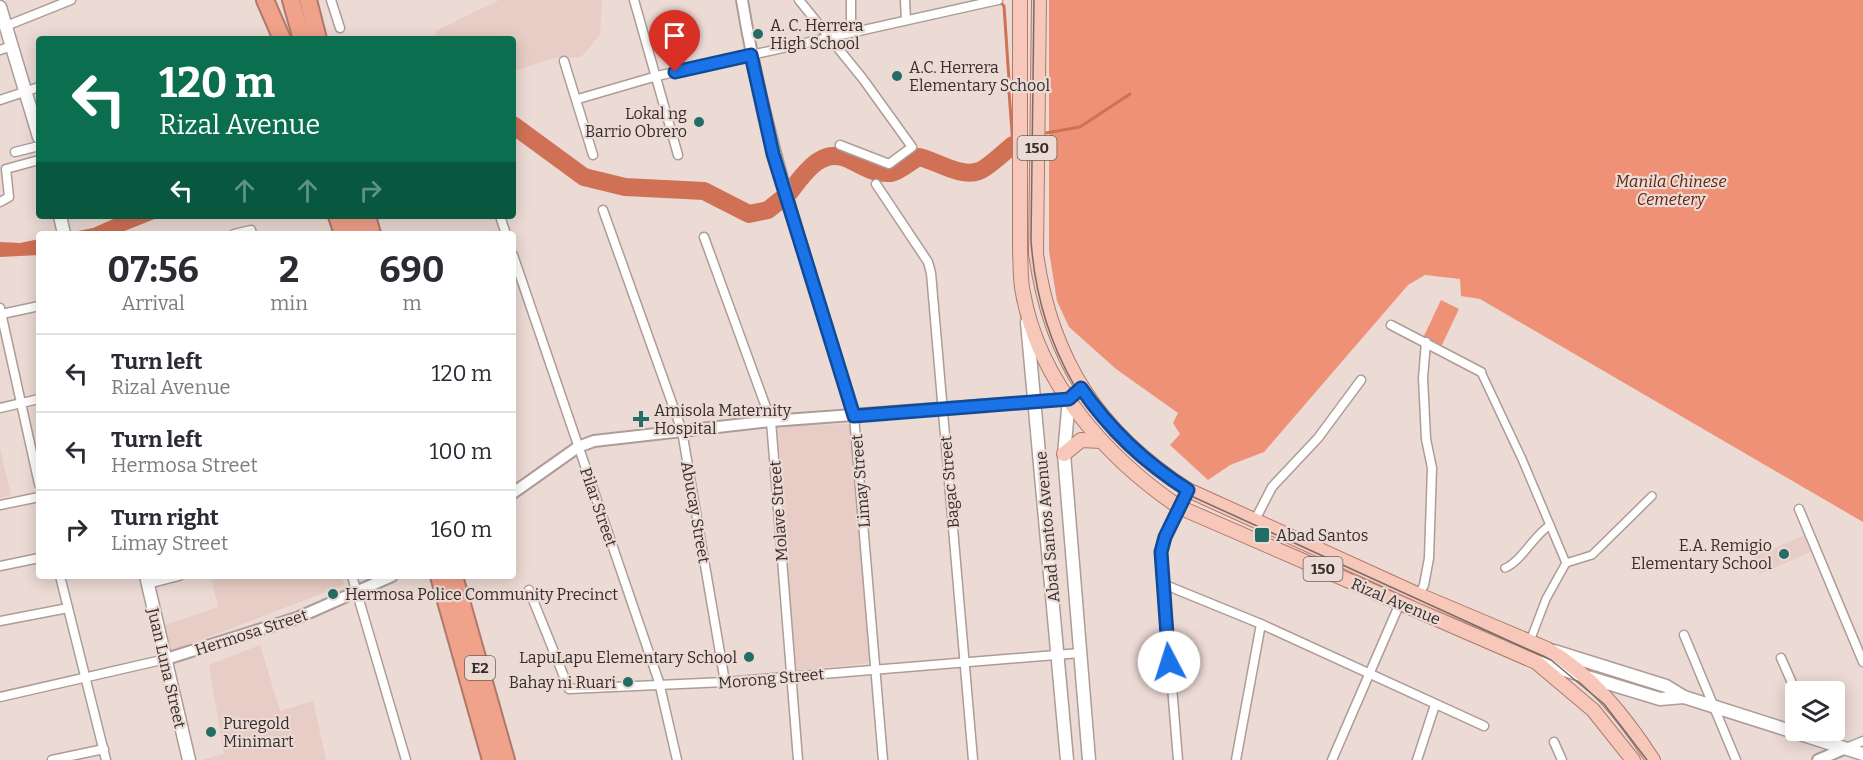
<!DOCTYPE html>
<html lang="en">
<head>
<meta charset="utf-8">
<style>
  :root { --surface:#fff; --page:#f2f2f3; --text:#2b2b33; --muted:#7c7c81; --line:#e1e1e2 }
  body { margin:0; font-family:Bitter,serif; background:var(--page); color:var(--text); height:100vh; display:flex; flex-direction:column; font-size:22px; white-space:nowrap }
  * { box-sizing:border-box; margin:0 }
  p { font-size:20px; color:var(--muted) }
  .icon { flex:none; width:33px; height:33px; fill:none; stroke:currentColor; stroke-width:2; stroke-linecap:round; stroke-linejoin:round }
  .map { position:relative; flex:1; overflow:hidden }
  .drawer { position:absolute; left:36px; top:231px; width:480px; height:348px; display:flex; flex-direction:column; background:var(--surface); border-radius:6px; box-shadow:0 3px 15px #0003 }
  .drawer>* { flex:none }
  .top-card { position:absolute; left:36px; top:36px; width:480px; height:183px; border-radius:6px; box-shadow:0 3px 15px #0003; background:#0b6e4f; color:#fff; overflow:hidden }
  .fabs { position:absolute; left:1785px; top:681px; display:grid; gap:12px }
  .fabs a { display:grid; place-items:center; width:60px; height:60px; border-radius:6px; background:var(--surface); box-shadow:0 3px 15px #0003; font-size:30px }
  .pin { position:absolute; display:grid; place-items:center; width:51px; height:51px; color:#fff; margin:-62px -26px; border-radius:50% 50% 50% 0; rotate:-45deg; box-shadow:0 0 6px #0007 }
  .pin .icon { rotate:45deg }
  .me { position:absolute; width:66px; margin:-33px; rotate:355deg; stroke-linejoin:round; filter:drop-shadow(0 0 4px #0008) }
  .turn { display:flex; align-items:center; gap:21px; height:126px; padding:0 24px; font-size:27px }
  .turn .icon { width:78px; height:78px; stroke-width:2.5 }
  .turn b { display:block; font-size:42px; line-height:51px }
  .lanes { display:flex; align-items:center; height:57px; padding:0 24px; background:#0003; justify-content:center; gap:30px; direction:ltr }
  .lanes .off { opacity:.35 }
  .eta { display:flex; justify-content:space-evenly; align-items:center; height:102px; text-align:center }
  .eta b { font-size:36px; font-weight:700; line-height:42px }
  ul { padding:0; list-style:none }
  li { display:flex; align-items:center; gap:18px; height:78px; padding:0 24px; border-top:2px solid var(--line) }
  li div { flex:1 }
  li b { display:block; font-size:22px }
  li em { font-style:normal }
  .map>svg:first-child { display:block }
  .built { fill:#e7cdc5 }
  .green { fill:#ef9176 }
  .water { fill:#d07155 }
  .lines { fill:none; stroke-linecap:round; stroke-linejoin:round }
  .stream { stroke:#d07155; stroke-width:3 }
  .river { stroke:#d07155; stroke-width:18 }
  .pedestrian-casing { stroke:#ad9c97; stroke-width:10 }
  .minor-casing { stroke:#ad9c97; stroke-width:11 }
  .tertiary-casing { stroke:#ad9c97; stroke-width:14 }
  .secondary-casing { stroke:#ad9c97; stroke-width:15 }
  .primary-casing { stroke:#af796a; stroke-width:16 }
  .motorway-casing { stroke:#af796a; stroke-width:20 }
  .pedestrian { stroke:#fff; stroke-width:7 }
  .minor { stroke:#fff; stroke-width:8 }
  .tertiary { stroke:#fff; stroke-width:10 }
  .secondary { stroke:#fff; stroke-width:12 }
  .primary { stroke:#f7c7b9; stroke-width:14 }
  .motorway { stroke:#f1a28b; stroke-width:16 }
  .tram { stroke:#776c69; stroke-width:1.5 }
  .route-casing { stroke:#114b97; stroke-width:15 }
  .route { stroke:#1a73e8; stroke-width:10 }
  .poi-dot { fill:#236d66; stroke:#ecdad4; stroke-width:2 }
  .labels { text-anchor:middle; stroke-width:4.5; stroke-linejoin:round; paint-order:stroke }
  .shield { fill:#ecdad4; stroke:#6c625e; stroke-width:1.5 }
  .shield-label { font-size:15px; font-weight:bold; fill:#352e2c }
  .poi-label { font-size:16px; fill:#352e2c; stroke:#ecdad4; text-anchor:start }
  .park-label { font-size:16px; font-style:italic; fill:#602310; stroke:#ecdad4 }
  .street-label { font-size:16px; fill:#352e2c; stroke:#ecdad4 }
</style>
</head>
<body>
<div class="map">
<svg width="1863" height="760" viewBox="0 0 1863 760">
  <rect width="100%" height="100%" fill="#ecdad4"/>
  <!-- built -->
  <g class="built">
    <polygon points="499,0 602,0 600,35 581,57 555,58 513,71 513,39 437,39 436,31"/>
    <polygon points="852,424 870,663 795,670 777,426"/>
    <polygon points="0,448 11,495 0,498"/>
    <polygon points="1808,534 1815,550 1760,574 1753,557"/>
    <polygon points="215,576 341,576 344,585 172,651 165,625 218,607 211,577"/>
    <polygon points="260,645 280,711 313,701 326,760 201,760 224,754 209,665"/>
  </g>
  <!-- green -->
  <g class="green">
    <polygon points="1049,0 1863,0 1863,522 1480,299 1461,296 1460,279 1425,275 1408,285 1264,452 1230,465 1208,480 1170,445 1180,434 1173,423 1178,413 1116,369 1069,327 1057,301 1049,251"/>
    <polygon points="1441,300 1459,309 1441,347 1423,338"/>
  </g>
  <!-- water -->
  <g class="water">
    <polygon points="120,216 162,216 117,234 63,234 93,228"/>
    <polygon points="39,239 39,255 0,257 0,242 20,243"/>
  </g>
  <g class="lines">
    <!-- stream -->
    <g class="stream">
      <polyline points="998,0 1004,6 1009,80"/>
      <polyline points="1009,92 1013,145"/>
      <polyline points="1046,133 1080,127 1130,94"/>
    </g>
    <!-- river -->
    <g class="river">
      <polyline points="513,125 584,177 625,187 704,191 749,214 768,210 783,198"/>
      <path d="M789,193C803,175 821,146 848,159C864,166 872,174 891,173C899,172 911,161 919,157C937,161 960,178 979,171C988,168 1005,151 1013,145"/>
    </g>
    <defs>
      <g id="pedestrian">
        <polyline points="1481,372 1522,459 1566,563 1546,599 1530,641"/>
        <polyline points="1566,563 1592,555 1652,496"/>
        <path d="M1505,568C1522,561 1533,536 1550,525"/>
      </g>
      <g id="minor">
        <polyline points="331,0 340,28"/>
        <polyline points="634,0 678,155"/>
        <polyline points="799,0 863,79 912,147 889,164 840,145"/>
        <polyline points="851,0 851,31"/>
        <polyline points="905,0 906,20"/>
        <polyline points="6,26 71,0"/>
        <polyline points="0,50 12,46"/>
        <polyline points="564,61 593,155"/>
        <polyline points="578,99 657,76 998,0"/>
        <polyline points="0,100 39,87"/>
        <polyline points="15,152 39,146"/>
        <polyline points="876,184 928,262 931,273 973,760"/>
        <polyline points="0,202 9,197 6,169 39,160"/>
        <polyline points="603,210 682,431 725,682"/>
        <polyline points="500,216 506,234"/>
        <polyline points="234,234 251,230 252,234"/>
        <polyline points="704,237 771,421 798,760"/>
        <polyline points="513,255 659,682 677,760"/>
        <polyline points="0,308 39,484"/>
        <polyline points="2,314 39,306"/>
        <polyline points="1391,325 1481,372"/>
        <polyline points="0,408 39,399"/>
        <polyline points="854,416 883,760"/>
        <polyline points="0,505 39,497"/>
        <polyline points="1799,509 1863,662"/>
        <polyline points="1254,522 1272,487 1318,438 1361,380"/>
        <polyline points="0,566 39,558"/>
        <polyline points="60,576 106,760"/>
        <polyline points="352,576 406,760"/>
        <polyline points="148,584 179,576"/>
        <polyline points="1163,584 1261,624 1484,726"/>
        <polyline points="529,590 569,689 725,682 1080,653"/>
        <polyline points="1418,597 1424,585 1429,558 1432,468 1426,439 1423,378 1426,342"/>
        <polyline points="0,621 68,608"/>
        <polyline points="1684,635 1736,760"/>
        <polyline points="1781,658 1796,692"/>
        <polyline points="0,697 166,659"/>
        <polyline points="1554,742 1562,760"/>
        <polyline points="1846,748 1863,741"/>
        <polyline points="52,760 104,749"/>
        <polyline points="1178,760 1161,551 1165,537 1188,490"/>
        <polyline points="1236,760 1261,624"/>
        <polyline points="1332,760 1400,603"/>
        <polyline points="1417,760 1435,705"/>
      </g>
      <g id="tertiary">
        <path d="M742,0C765,142 812,278 854,416"/>
        <polyline points="513,493 578,447 594,441 771,421 1069,399"/>
        <polyline points="166,659 297,618 392,576"/>
        <polyline points="1818,760 1846,748"/>
      </g>
      <g id="secondary">
        <polyline points="0,7 39,137"/>
        <polyline points="60,216 64,234"/>
        <polyline points="1027,322 1067,760"/>
        <polyline points="1081,388 1069,399 1064,454 1089,760"/>
        <polyline points="146,576 189,760"/>
        <polyline points="1554,651 1666,686 1684,697 1863,754"/>
        <polyline points="1538,662 1660,699 1684,697"/>
      </g>
      <g id="primary">
        <path d="M1020,0V252C1021,266 1020,280 1023,293C1039,383 1107,458 1179,507L1536,662L1593,710L1633,760"/>
        <path d="M1039,0L1036,254C1051,360 1098,432 1188,490L1419,595L1547,649C1592,675 1625,717 1653,760"/>
        <polyline points="1064,454 1081,440 1101,441"/>
      </g>
      <g id="motorway">
        <polyline points="265,0 282,39"/>
        <polyline points="291,0 302,39"/>
        <polyline points="308,0 318,39"/>
        <polyline points="337,216 343,234"/>
        <polyline points="352,216 357,234"/>
        <polyline points="367,216 372,234"/>
        <polyline points="439,576 491,760"/>
        <polyline points="454,576 506,760"/>
      </g>
    </defs>
    <!-- pedestrian casing -->
    <use href="#pedestrian" class="pedestrian-casing"/>
    <!-- minor casing -->
    <use href="#minor" class="minor-casing"/>
    <!-- tertiary casing -->
    <use href="#tertiary" class="tertiary-casing"/>
    <!-- secondary casing -->
    <use href="#secondary" class="secondary-casing"/>
    <!-- primary casing -->
    <use href="#primary" class="primary-casing"/>
    <!-- motorway casing -->
    <use href="#motorway" class="motorway-casing"/>
    <!-- pedestrian -->
    <use href="#pedestrian" class="pedestrian"/>
    <!-- minor -->
    <use href="#minor" class="minor"/>
    <!-- tertiary -->
    <use href="#tertiary" class="tertiary"/>
    <!-- secondary -->
    <use href="#secondary" class="secondary"/>
    <!-- primary -->
    <use href="#primary" class="primary"/>
    <!-- motorway -->
    <use href="#motorway" class="motorway"/>
    <!-- tram -->
    <path class="tram" d="M1034,0L1031,240C1038,343 1088,437 1178,490L1551,660L1604,704L1647,760"/>
  </g>
  <g class="lines">
    <defs>
      <path id="route" d="M675,72L751,55L773,154L854,416L1069,399L1081,388C1110,430 1145,463 1188,490L1165,537L1161,552L1169,662"/>
    </defs>
    <!-- route casing -->
    <use href="#route" class="route-casing"/>
    <!-- route -->
    <use href="#route" class="route"/>
  </g>
  <!-- markers -->
  <g class="poi-dot">
    <circle cx="758" cy="34" r="6"/>
    <circle cx="897" cy="76" r="6"/>
    <circle cx="699" cy="122" r="6"/>
    <path d="M638 410h6v6h6v6h-6v6h-6v-6h-6v-6h6z"/>
    <rect x="1254" y="527" width="16" height="16" rx="3"/>
    <circle cx="1784" cy="554" r="6"/>
    <circle cx="333" cy="594" r="6"/>
    <circle cx="749" cy="657" r="6"/>
    <circle cx="628" cy="682" r="6"/>
    <circle cx="211" cy="732" r="6"/>
  </g>
  <g class="labels">
    <!-- shield labels -->
    <g class="shield">
      <rect x="1017.5" y="136" width="39" height="24" rx="4.5"/>
      <rect x="1303.5" y="557" width="39" height="24" rx="4.5"/>
      <rect x="465" y="656" width="30" height="24" rx="4.5"/>
    </g>
    <g class="shield-label">
      <text x="1037" y="153">150</text>
      <text x="1323" y="574">150</text>
      <text x="480" y="673">E2</text>
    </g>
    <!-- poi labels -->
    <g class="poi-label">
      <text x="770" y="31">A. C. Herrera<tspan x="770" dy="18">High School</tspan></text>
      <text x="909" y="73">A.C. Herrera<tspan x="909" dy="18">Elementary School</tspan></text>
      <text x="687" y="119" text-anchor="end">Lokal ng<tspan x="687" dy="18">Barrio Obrero</tspan></text>
      <text x="654" y="416">Amisola Maternity<tspan x="654" dy="18">Hospital</tspan></text>
      <text x="1276" y="541">Abad Santos</text>
      <text x="1772" y="551" text-anchor="end">E.A. Remigio<tspan x="1772" dy="18">Elementary School</tspan></text>
      <text x="345" y="600">Hermosa Police Community Precinct</text>
      <text x="737" y="663" text-anchor="end">LapuLapu Elementary School</text>
      <text x="616" y="688" text-anchor="end">Bahay ni Ruari</text>
      <text x="223" y="729">Puregold<tspan x="223" dy="18">Minimart</tspan></text>
    </g>
    <!-- park labels -->
    <g class="park-label">
      <text x="1671" y="187">Manila Chinese<tspan x="1671" dy="18">Cemetery</tspan></text>
    </g>
    <!-- street labels -->
    <g class="street-label">
      <text transform="translate(860 481) rotate(-95)" y="6">Limay Street</text>
      <text transform="translate(949 482) rotate(-95)" y="6">Bagac Street</text>
      <text transform="translate(599 507) rotate(71)" y="6">Pilar Street</text>
      <text transform="translate(778 511) rotate(-94)" y="6">Molave Street</text>
      <text transform="translate(696 512) rotate(80)" y="6">Abucay Street</text>
      <text transform="translate(1047 527) rotate(-95)" y="6">Abad Santos Avenue</text>
      <text transform="translate(1396 601) rotate(23)" y="6">Rizal Avenue</text>
      <text transform="translate(251 632) rotate(-18)" y="6">Hermosa Street</text>
      <text transform="translate(167 668) rotate(77)" y="6">Juan Luna Street</text>
      <text transform="translate(771 678) rotate(-5)" y="6">Morong Street</text>
    </g>
  </g>
</svg>
<div class="fabs">
<a><svg class="icon" aria-label="layers" viewBox="0 0 24 24"><path d="M12 4l9 5-9 5-9-5zM3 14l9 5 9-5"/></svg></a>
</div>
<div class="pin" style="left:675px;top:72px;background:#d93025"><svg class="icon" aria-label="arrive" viewBox="0 0 24 24"><path d="M6 21V4h12l-3 4 3 4H6"/></svg></div>
<svg class="me" style="left:1169px;top:662px" viewBox="-20 -20 40 40"><circle r="19" fill="#fff"/><path d="M0-13L10 11 0 6-10 11z" fill="#1a73e8"/></svg>
<div class="top-card">
<div class="turn"><svg class="icon" aria-label="left" viewBox="0 0 24 24"><path d="M17 20v-9H6M10 6l-5 5 5 5"/></svg><div><b>120 m</b>Rizal Avenue</div></div>
<div class="lanes"><svg class="icon" aria-label="left" viewBox="0 0 24 24"><path d="M17 20v-9H6M10 6l-5 5 5 5"/></svg><svg class="icon off" aria-label="ahead" viewBox="0 0 24 24"><path d="M12 20V5M6 11l6-6 6 6"/></svg><svg class="icon off" aria-label="ahead" viewBox="0 0 24 24"><path d="M12 20V5M6 11l6-6 6 6"/></svg><svg class="icon off" aria-label="right" viewBox="0 0 24 24"><path d="M7 20v-9h11M14 6l5 5-5 5"/></svg></div>
</div>
<section class="drawer">
<div class="eta">
<div><b>07:56</b><p>Arrival</p></div>
<div><b>2</b><p>min</p></div>
<div><b>690</b><p>m</p></div>
</div>
<ul>
<li><svg class="icon" aria-label="left" viewBox="0 0 24 24"><path d="M17 20v-9H6M10 6l-5 5 5 5"/></svg><div><b>Turn left</b><p>Rizal Avenue</p></div><em>120 m</em></li>
<li><svg class="icon" aria-label="left" viewBox="0 0 24 24"><path d="M17 20v-9H6M10 6l-5 5 5 5"/></svg><div><b>Turn left</b><p>Hermosa Street</p></div><em>100 m</em></li>
<li><svg class="icon" aria-label="right" viewBox="0 0 24 24"><path d="M7 20v-9h11M14 6l5 5-5 5"/></svg><div><b>Turn right</b><p>Limay Street</p></div><em>160 m</em></li>
</ul>
</section>
</div>
</body>
</html>
